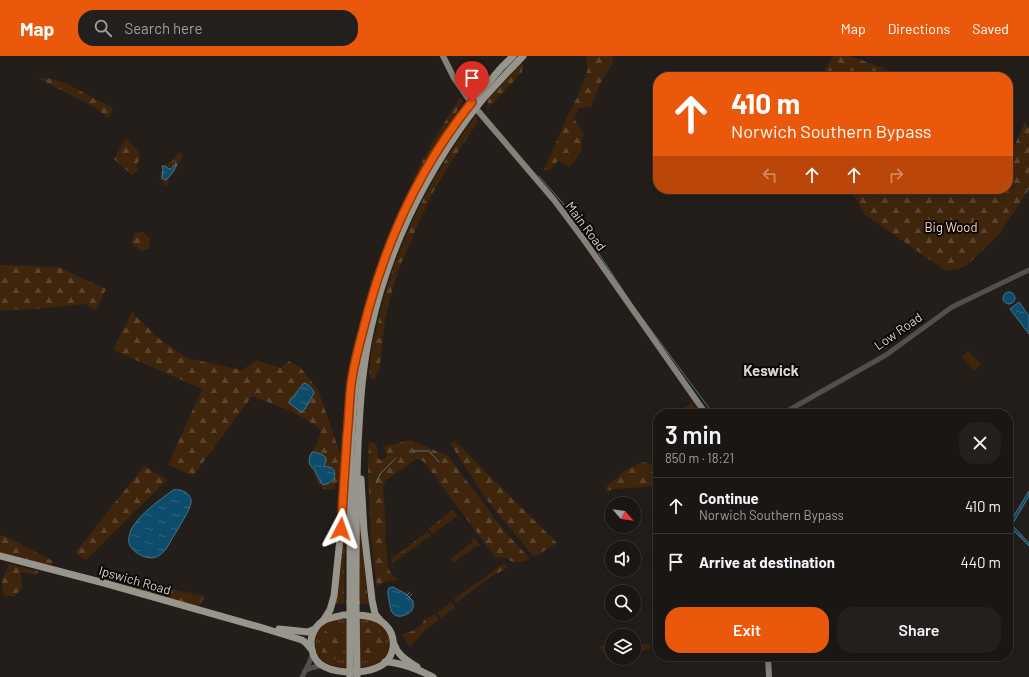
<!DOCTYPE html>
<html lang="en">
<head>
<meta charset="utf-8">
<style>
  :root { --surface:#1a1614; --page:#231f1d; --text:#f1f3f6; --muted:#9f9fa0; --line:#383534; --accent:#ea580c }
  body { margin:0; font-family:Barlow,sans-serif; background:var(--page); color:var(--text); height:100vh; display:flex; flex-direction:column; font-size:15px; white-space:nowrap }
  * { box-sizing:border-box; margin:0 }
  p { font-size:13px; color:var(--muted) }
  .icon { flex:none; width:22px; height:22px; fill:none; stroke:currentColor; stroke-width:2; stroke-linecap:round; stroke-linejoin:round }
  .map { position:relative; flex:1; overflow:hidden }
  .sheet { position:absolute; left:653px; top:353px; width:360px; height:252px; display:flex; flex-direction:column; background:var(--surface); border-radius:16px; box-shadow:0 2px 10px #0003,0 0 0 1px var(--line) }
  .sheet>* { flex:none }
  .banner { position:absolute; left:653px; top:16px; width:360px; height:122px; border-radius:16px; box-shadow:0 2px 10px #0003,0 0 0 1px var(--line); background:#ea580c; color:#fff; overflow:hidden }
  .needle { width:26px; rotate:118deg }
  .fabs { position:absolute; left:605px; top:441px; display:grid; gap:8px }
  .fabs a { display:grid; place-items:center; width:36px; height:36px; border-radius:50%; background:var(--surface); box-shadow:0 2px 10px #0003,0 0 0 1px var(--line); font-size:20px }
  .pin { position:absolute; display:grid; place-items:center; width:34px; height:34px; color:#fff; margin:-41px -17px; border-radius:50% 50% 50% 0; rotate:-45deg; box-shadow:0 0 4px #0007 }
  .pin .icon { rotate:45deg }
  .me { position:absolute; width:44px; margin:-22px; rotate:4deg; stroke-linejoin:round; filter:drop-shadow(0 0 3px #0008) }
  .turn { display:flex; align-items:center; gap:14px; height:84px; padding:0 12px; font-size:18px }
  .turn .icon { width:52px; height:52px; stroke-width:2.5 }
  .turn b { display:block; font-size:28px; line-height:34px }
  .lanes { display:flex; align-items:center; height:38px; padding:0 12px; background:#0003; justify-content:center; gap:20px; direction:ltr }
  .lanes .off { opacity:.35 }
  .round { display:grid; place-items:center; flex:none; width:42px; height:42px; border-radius:16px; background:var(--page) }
  .overview { display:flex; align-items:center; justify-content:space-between; height:68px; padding:0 12px }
  h1 { font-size:24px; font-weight:600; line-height:30px }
  .cta { display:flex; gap:8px; margin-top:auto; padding:8px 12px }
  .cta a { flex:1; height:46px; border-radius:16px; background:var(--accent); color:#fff; font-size:16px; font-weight:600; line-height:46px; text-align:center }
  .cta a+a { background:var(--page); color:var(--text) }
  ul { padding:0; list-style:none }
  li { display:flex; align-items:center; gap:12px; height:56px; padding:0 12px; border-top:1px solid var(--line) }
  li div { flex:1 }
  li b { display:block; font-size:15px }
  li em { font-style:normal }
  header { display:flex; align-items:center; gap:24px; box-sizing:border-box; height:56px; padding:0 20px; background:var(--accent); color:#fff }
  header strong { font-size:19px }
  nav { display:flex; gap:22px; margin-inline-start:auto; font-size:14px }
  .search { width:280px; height:36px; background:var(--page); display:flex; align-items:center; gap:10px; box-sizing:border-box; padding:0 14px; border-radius:16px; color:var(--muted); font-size:15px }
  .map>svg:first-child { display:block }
  .grass { fill:url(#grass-tufts) }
  .forest { fill:url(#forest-firs); fill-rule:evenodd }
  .pitch { fill:#3f250c }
  .water { fill:url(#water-ripples); stroke:#497488 }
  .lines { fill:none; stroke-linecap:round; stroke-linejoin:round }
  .stream { stroke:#497488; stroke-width:1 }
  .minor { stroke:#52504d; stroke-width:5 }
  .major { stroke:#84817b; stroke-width:6 }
  .highway { stroke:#98958d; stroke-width:7 }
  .highway-bridge { stroke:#98958d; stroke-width:7 }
  .route-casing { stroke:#983908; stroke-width:10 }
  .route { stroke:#ea580c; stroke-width:7 }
  .labels { text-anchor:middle; stroke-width:4; stroke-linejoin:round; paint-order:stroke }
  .street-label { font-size:13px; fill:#d4d0cd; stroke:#0b0807 }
  .park-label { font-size:13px; fill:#f6d6bb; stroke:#0b0807 }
  .quarter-label { font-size:15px; font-weight:bold; fill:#dbd4ce; stroke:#0b0807 }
</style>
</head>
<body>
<header>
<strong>Map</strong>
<div class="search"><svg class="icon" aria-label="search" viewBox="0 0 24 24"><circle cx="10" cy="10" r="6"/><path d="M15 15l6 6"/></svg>Search here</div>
<nav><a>Map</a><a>Directions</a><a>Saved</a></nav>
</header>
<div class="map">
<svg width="1029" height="621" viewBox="0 0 1029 621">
  <defs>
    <pattern id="grass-tufts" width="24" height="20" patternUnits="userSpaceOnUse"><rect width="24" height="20" fill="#3f250c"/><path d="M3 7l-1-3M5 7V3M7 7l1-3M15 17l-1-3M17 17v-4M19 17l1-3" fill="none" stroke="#5a442e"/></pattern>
    <pattern id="forest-firs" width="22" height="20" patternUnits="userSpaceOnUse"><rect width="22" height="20" fill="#3f250c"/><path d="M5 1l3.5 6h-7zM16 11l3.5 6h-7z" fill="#5a442e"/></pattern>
    <pattern id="water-ripples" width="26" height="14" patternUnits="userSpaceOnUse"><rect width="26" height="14" fill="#0d4d6b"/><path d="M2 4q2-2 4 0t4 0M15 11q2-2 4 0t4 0" fill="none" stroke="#2f667f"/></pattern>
  </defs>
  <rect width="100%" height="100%" fill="#231e1a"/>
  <!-- grass -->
  <g class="grass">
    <path d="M178,96L183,99L174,117L169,122L168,128L165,130L159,122L162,115V110C171,107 173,104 178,96Z"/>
    <polygon points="453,454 460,462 459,463 457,460 432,478 428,473"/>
    <polygon points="427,476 430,480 392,508 394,510 393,511 391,500 392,498 394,501"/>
    <polygon points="474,482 481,490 480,491 478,489 453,507 450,503 471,487"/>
    <path d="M354,562C360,562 367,562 373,564C374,564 377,566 378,567C380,569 384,571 385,573C386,574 387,577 388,578C391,588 389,596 382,604C376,609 368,611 359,611C349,612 336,612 326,607C311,598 312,574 327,566C335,561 346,562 354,562Z"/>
  </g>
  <!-- forest -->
  <g class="forest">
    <polygon points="586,0 613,0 612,8 600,28 591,51 579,52 574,62 583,77 581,96 570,111 558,105 550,114 544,114 569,57 578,40 588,13"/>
    <polygon points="833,0 849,0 881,11 898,21 821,21"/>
    <polygon points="521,7 523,8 522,16 487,54 488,44"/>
    <path d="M39,22L53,23L65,27L113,52L109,62C88,45 62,36 39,22Z"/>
    <polygon points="460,41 463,45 450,67 432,94 415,125 412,124 435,82"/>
    <path d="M476,59L478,66L453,103L432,138L418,169L400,210L392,235L385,263L380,309L375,323L370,322C368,303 374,282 379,263C382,249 385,235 390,221C393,211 398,200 402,190C421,142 445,101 476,59Z"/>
    <polygon points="1025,66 1029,73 1029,133 999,178 965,211 946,215 864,158 855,141 849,133 1008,133 1008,95 1011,97"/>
    <polygon points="126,82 138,95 141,101 136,110 139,113 132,119 114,103"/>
    <polygon points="143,176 150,183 149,192 141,195 131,187 135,177"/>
    <polygon points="0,209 58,211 106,233 96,255 85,248 36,253 0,254"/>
    <path d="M132,256L161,284L187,302L242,314L257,304L281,312L288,305L300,311L318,334L341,400L340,425L335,427V433L330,434L324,433L318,428L313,415L310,410L309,406V400L317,389L321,374L304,362L286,353L252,340L193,420L168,409L202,333L113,294ZM305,327L314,337L313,340L303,355L289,346ZM312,396C318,396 323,399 326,404L324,411L327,410C335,414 335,413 334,423L329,427L324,429L319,426L316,419L310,400Z"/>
    <polygon points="692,347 700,358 684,358 684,352"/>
    <path d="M410,384L448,400L502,472L530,503C518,508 515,508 504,501L496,502L424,406L419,403H416L385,425L383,431L386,474C384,482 386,489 387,497C387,502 387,507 388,511C389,516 394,520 398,524L387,525L377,531L371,484L368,412L369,386L374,387L378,392L377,400L380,404L384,403L387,400L383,391Z"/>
    <polygon points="454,385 464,394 557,487 534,501 487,444 450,387"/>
    <polygon points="644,406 658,409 658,430 613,433 605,436 607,430 627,413"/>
    <polygon points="144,410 167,424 86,504 75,497"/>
    <polygon points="360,460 364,509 368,548 359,548 359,461"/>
    <polygon points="345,464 344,548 336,548 337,539"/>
    <polygon points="0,479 7,481 53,505 51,510 0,497"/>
    <polygon points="9,508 38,515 37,519 21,516 22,532 14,541 3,539 2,524"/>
    <polygon points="505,508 507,508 507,512 489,522 456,547 454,543 500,510"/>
    <polygon points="126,524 205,540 199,550 131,533 124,527"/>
    <polygon points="451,546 455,551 441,562 437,557"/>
    <polygon points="435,558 439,564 424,575 410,591 402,578 413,575 421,569 425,563 431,561"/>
    <path d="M336,569H344L345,605C338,604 330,602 324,598C321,596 321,593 320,590C320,577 325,574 336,569Z"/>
    <path d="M361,569L376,571L386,590C382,604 370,605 358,605L357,570Z"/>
    <polygon points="648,588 651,592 634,598 634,589"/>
    <polygon points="599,590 612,590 612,602 625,602 611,607 607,603"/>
  </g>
  <!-- pitch -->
  <polygon class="pitch" points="968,295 981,308 974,315 962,301"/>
  <!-- water -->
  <g class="water">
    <polygon points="175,108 177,108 173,116 166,124 162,122 163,113 162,110 165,110 169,113 171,113"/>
    <circle cx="1009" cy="242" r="6"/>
    <polygon points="1019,246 1029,260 1029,278 1010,253"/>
    <path d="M305,327C309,329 313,333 314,337L305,353L301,356L290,348L289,346L303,328Z"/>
    <path d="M312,396C316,396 327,399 326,404C326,407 324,409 324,411C328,410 325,410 329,411C336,413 335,417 334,423L329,427L324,429L321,427L314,413L310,409L309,406L310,400Z"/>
    <path d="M173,434C178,433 181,434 185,436C188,438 192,442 191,446C191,453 177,474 173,481C169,488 165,497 158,500C150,505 136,499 131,491C127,487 129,479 131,474C139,458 160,444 173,434Z"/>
    <polygon points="1029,435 1029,440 1012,469 1029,487 1029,490 1008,469 1008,464 1010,466"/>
    <path d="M393,531L406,538L413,545C413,548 414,551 412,554C409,559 399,562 395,559C390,556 390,549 389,544C388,539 387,536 389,532Z"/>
  </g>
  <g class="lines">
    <!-- stream -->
    <g class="stream">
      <polyline points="539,120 574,160 634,251 712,356"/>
      <polyline points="413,395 429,395 439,406"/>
      <polyline points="376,427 380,418 396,402"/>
      <polyline points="407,539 410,536"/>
      <polyline points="409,541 412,538"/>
    </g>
    <!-- minor -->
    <g class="minor">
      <polyline points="782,358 886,299 952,251 1029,214"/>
      <path d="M305,615C311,611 316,610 324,610"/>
      <polyline points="302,621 309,607 313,597"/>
    </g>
    <!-- major -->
    <g class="major">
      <polyline points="443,0 454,22 473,49 554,144 584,184 706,358"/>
      <polyline points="768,600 769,621"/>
    </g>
    <!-- highway -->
    <g class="highway">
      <polyline points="478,39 501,12 513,0"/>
      <polyline points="482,44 504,20 523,0"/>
      <polyline points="361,423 364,475 372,544 375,558 380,564"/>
      <polyline points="0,500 104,527 263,572 302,584 306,587 312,594"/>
      <path d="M350,546C350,497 350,447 351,398C352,365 354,333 359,301C374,211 411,126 467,53"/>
      <path d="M356,547C356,494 356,442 358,389C360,350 362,311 371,272C388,194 423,123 470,59"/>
      <path d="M343,559C355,559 368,558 379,564C399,575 398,604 376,612C361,618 333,618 320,608C314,603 311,594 311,586C311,579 316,569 323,565C328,562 336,561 343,559Z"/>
      <polyline points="323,565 330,554 334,540 341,473 348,377"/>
      <polyline points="279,573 308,576 315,573"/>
      <path d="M394,588C398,600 408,605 417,611"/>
      <path d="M385,606C400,606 420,614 433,621"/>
    </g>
    <!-- highway-bridge -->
    <g class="highway-bridge">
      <polyline points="467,53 478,39"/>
      <polyline points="470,59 482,44"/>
      <polyline points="350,546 350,621"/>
      <polyline points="356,547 357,621"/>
    </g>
  </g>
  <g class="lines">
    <defs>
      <path id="route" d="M341,473C343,442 345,411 347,380C349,363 349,346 351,329C354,304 362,280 368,255C389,178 422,108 472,46"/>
    </defs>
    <!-- route casing -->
    <use href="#route" class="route-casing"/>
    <!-- route -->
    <use href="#route" class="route"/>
  </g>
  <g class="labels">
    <!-- street labels -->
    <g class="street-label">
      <text transform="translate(586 170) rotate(53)" y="5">Main Road</text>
      <text transform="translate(898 275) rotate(-35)" y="5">Low Road</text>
      <text transform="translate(135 524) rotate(16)" y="5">Ipswich Road</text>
    </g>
    <!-- park labels -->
    <g class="park-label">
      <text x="951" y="176">Big Wood</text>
    </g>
    <!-- quarter labels -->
    <g class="quarter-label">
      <text x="771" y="320">Keswick</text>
    </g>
  </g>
</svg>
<div class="fabs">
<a><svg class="needle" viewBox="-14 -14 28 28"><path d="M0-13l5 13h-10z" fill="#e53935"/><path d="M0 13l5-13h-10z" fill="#9f9fa0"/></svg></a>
<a><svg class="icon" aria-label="sound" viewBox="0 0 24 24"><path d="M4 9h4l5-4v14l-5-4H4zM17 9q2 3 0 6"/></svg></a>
<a><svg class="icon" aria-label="search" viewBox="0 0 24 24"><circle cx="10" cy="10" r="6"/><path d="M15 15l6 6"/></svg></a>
<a><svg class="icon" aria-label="layers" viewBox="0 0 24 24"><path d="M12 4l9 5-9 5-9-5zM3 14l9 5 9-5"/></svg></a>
</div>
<div class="pin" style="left:472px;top:46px;background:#d93025"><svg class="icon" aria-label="arrive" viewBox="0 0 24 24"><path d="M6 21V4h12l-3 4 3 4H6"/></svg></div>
<svg class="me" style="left:341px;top:473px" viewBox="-20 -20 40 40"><path d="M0-17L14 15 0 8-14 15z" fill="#ea580c" stroke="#fff" stroke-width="4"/></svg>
<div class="banner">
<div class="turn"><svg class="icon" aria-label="ahead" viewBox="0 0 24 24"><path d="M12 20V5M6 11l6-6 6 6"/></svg><div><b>410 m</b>Norwich Southern Bypass</div></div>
<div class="lanes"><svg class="icon off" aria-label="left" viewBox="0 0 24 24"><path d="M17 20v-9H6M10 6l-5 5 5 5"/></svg><svg class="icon" aria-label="ahead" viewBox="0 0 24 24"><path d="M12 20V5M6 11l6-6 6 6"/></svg><svg class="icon" aria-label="ahead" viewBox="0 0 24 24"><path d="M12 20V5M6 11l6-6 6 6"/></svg><svg class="icon off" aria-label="right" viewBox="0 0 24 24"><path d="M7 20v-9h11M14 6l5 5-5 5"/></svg></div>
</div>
<section class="sheet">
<div class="overview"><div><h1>3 min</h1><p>850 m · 18:21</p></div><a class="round"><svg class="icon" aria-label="close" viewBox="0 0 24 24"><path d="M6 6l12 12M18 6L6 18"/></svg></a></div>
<ul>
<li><svg class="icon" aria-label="ahead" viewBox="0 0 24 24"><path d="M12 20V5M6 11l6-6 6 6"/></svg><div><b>Continue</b><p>Norwich Southern Bypass</p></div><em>410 m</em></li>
<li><svg class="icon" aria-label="arrive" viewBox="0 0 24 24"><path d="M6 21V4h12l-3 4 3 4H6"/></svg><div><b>Arrive at destination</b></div><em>440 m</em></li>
</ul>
<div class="cta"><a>Exit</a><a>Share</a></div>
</section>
</div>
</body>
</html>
